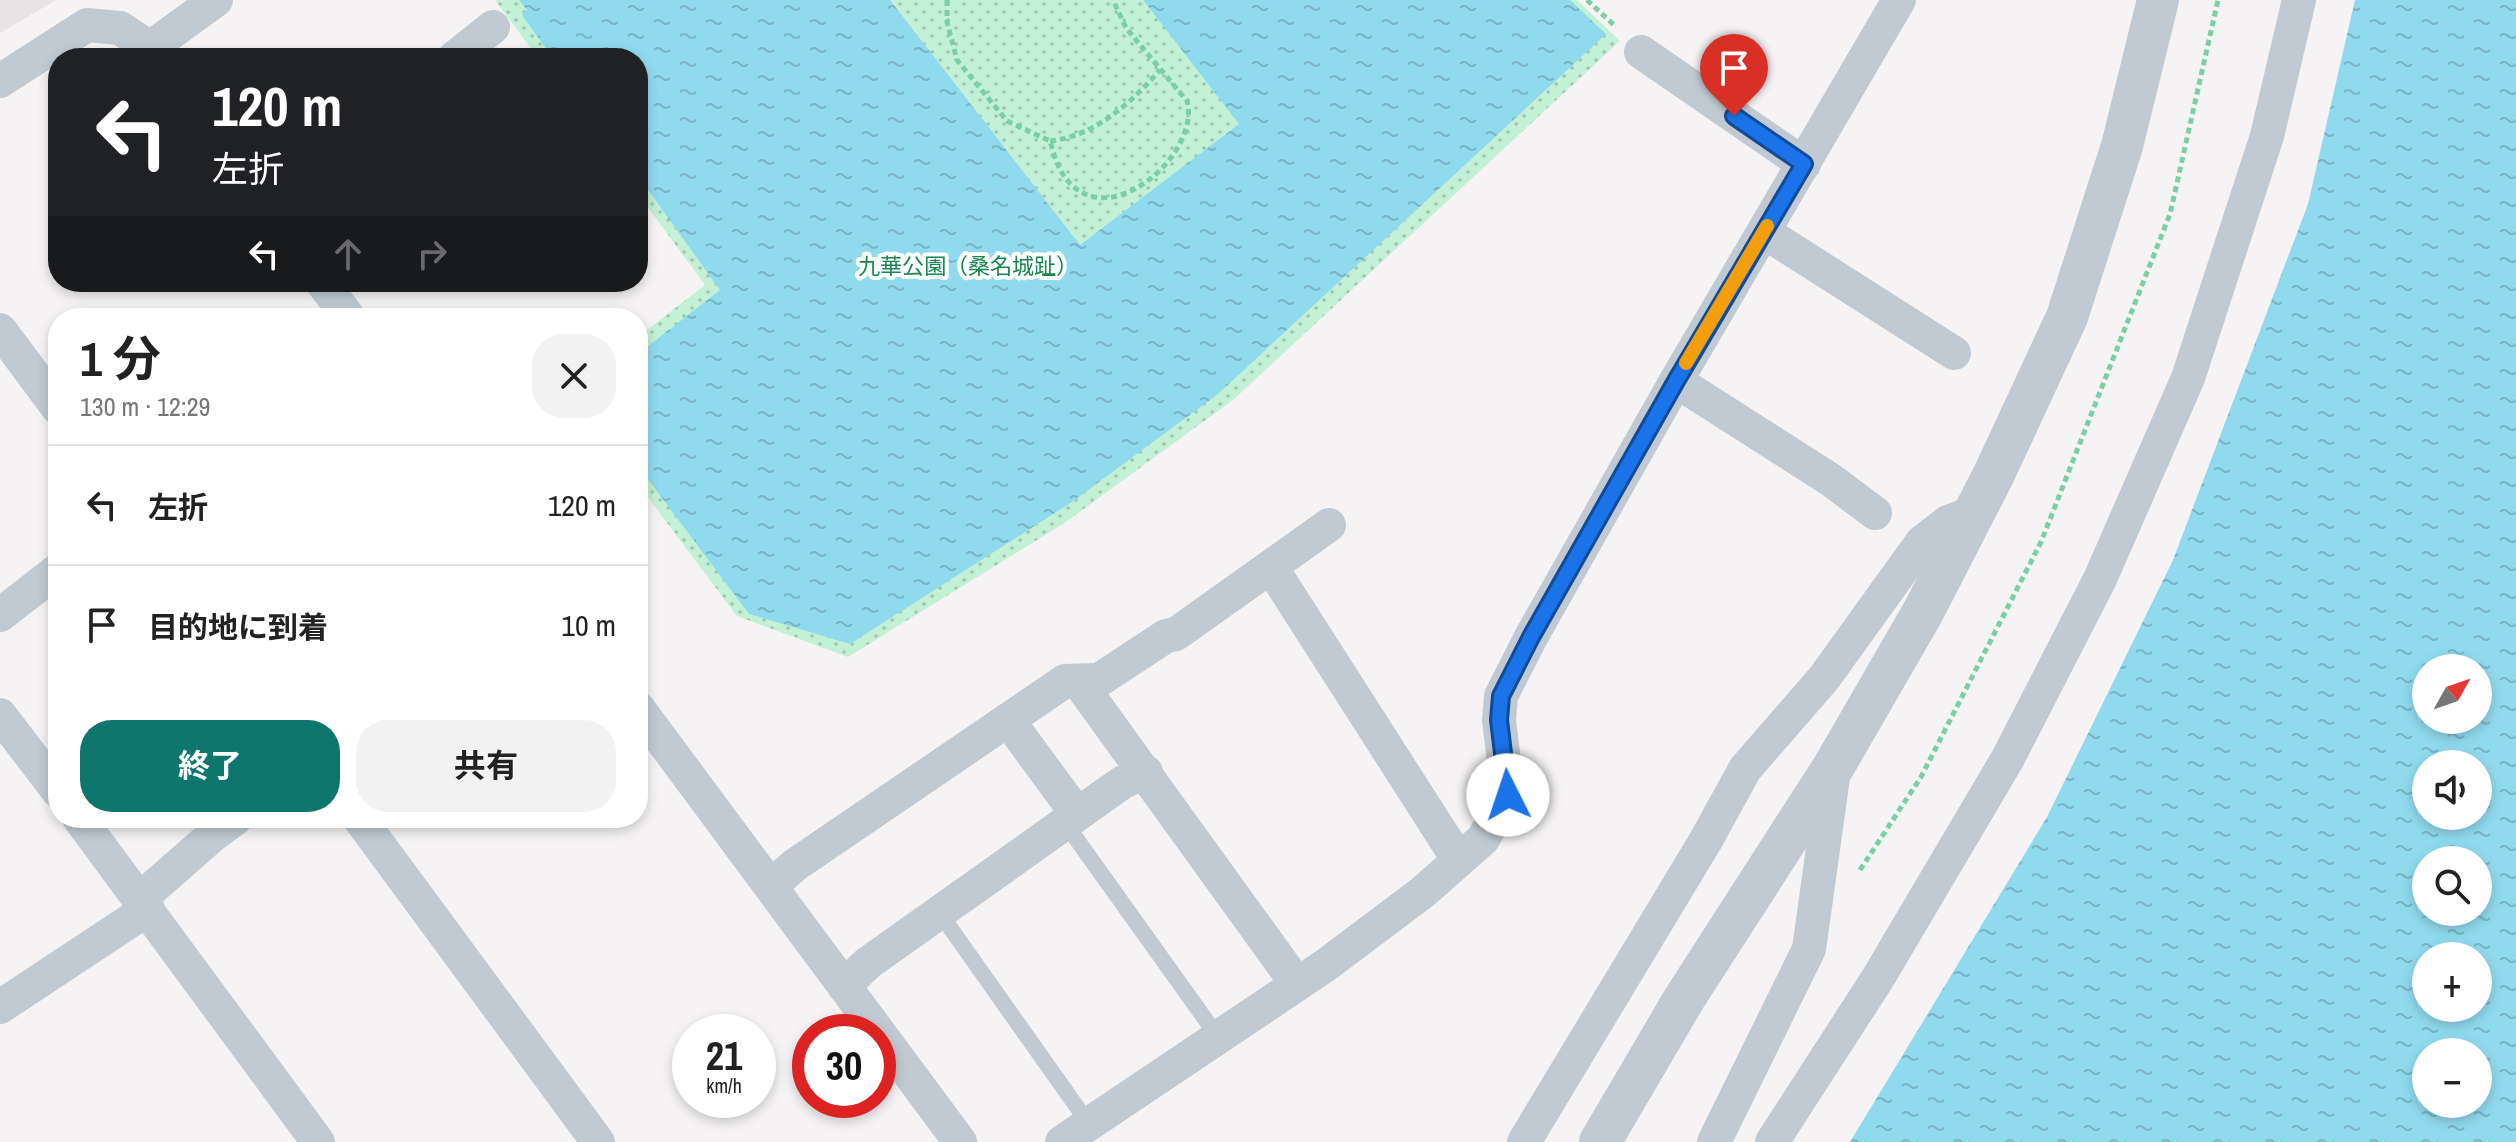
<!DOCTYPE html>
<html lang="ja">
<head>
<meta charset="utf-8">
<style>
  :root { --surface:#fff; --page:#f2f2f2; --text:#222; --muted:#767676; --line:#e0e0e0; --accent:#0f766e }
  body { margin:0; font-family:"Archivo Narrow","Noto Sans JP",sans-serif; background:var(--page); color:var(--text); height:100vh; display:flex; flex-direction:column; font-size:30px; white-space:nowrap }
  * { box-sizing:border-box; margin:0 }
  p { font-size:26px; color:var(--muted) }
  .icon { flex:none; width:44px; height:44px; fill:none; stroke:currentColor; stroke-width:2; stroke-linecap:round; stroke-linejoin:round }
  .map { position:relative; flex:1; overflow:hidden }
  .drawer { position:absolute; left:48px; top:308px; width:600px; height:520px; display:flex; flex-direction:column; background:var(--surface); border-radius:32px; box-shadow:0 4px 12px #0003 }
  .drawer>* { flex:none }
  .guide { position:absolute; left:48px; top:48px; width:600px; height:244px; border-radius:32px; box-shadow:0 4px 12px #0003; background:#202124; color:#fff; overflow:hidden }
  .needle { width:52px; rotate:50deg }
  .controls { position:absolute; left:2412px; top:654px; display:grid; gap:16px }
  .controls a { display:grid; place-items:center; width:80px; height:80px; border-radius:50%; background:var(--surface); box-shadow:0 4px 12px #0003; font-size:40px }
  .speed { position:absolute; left:672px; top:1014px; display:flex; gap:16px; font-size:40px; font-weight:700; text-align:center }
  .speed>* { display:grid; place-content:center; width:104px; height:104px; border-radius:50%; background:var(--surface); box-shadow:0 4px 12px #0003; line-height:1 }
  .speed small { font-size:20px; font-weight:400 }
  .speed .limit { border:12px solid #d22; background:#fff; color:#111 }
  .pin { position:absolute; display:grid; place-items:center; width:68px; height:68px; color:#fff; margin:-82px -34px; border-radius:50% 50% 50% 0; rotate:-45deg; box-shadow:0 0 8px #0007 }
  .pin .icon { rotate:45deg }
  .me { position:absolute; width:88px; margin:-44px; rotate:356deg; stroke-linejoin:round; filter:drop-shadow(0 0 6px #0008) }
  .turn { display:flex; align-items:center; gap:28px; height:168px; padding:0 32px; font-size:36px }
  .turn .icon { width:104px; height:104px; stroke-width:2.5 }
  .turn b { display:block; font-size:56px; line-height:68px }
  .lanes { display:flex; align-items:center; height:76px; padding:0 32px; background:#0003; justify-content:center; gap:40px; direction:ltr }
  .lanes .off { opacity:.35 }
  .round { display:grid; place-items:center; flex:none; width:84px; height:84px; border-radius:32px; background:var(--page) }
  .head { display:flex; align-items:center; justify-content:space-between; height:136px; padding:0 32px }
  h1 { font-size:48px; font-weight:700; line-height:60px }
  .cta { display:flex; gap:16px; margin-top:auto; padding:16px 32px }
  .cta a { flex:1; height:92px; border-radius:32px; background:var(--accent); color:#fff; font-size:32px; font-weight:700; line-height:92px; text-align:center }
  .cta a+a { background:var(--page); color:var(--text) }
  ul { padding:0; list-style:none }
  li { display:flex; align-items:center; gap:24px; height:120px; padding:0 32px; border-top:2px solid var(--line) }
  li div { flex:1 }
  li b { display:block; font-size:30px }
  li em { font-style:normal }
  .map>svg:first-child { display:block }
  .education { fill:#e6e4e5 }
  .grass { fill:url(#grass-dots) }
  .water { fill:url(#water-ripples); fill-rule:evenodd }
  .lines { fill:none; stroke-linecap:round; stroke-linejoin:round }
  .path { stroke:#7ad0a6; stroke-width:5; stroke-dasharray:6 4; stroke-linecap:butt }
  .service { stroke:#c1cad2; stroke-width:16 }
  .minor { stroke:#c1cad2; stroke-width:34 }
  .tertiary { stroke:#c1cad2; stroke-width:42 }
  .route-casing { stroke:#114b97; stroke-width:20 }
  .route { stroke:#1a73e8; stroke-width:14 }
  .slow { stroke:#f59e0b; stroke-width:14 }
  .labels { text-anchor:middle; stroke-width:8; stroke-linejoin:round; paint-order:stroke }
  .park-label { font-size:22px; fill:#17864f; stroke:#fff }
</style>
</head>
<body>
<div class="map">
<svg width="2516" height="1142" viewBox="0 0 2516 1142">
  <defs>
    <pattern id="grass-dots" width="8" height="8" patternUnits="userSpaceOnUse" patternTransform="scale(2)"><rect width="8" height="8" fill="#c3f1d5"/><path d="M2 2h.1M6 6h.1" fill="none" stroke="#a0c6b0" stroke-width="1.8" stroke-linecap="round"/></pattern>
    <pattern id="water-ripples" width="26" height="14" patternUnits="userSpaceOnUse" patternTransform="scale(2)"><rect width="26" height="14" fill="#90daee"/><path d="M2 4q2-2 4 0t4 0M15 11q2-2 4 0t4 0" fill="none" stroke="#78b4c4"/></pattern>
  </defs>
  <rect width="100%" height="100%" fill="#f5f3f3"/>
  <!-- education -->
  <polygon class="education" points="0,0 56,0 0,33"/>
  <!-- grass -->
  <polygon class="grass" points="495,0 1577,0 1620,41 1233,400 1063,524 848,657 737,616 638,484 638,337 705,285 638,194 638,58 538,58"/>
  <!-- water -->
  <g class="water">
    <polygon points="519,0 890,0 1080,245 1239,124 1143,0 1570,0 1606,34 1218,394 1072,502 850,644 749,614 638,466 638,354 720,290 638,176 638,58 553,58 522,15 527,10"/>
    <path d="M2355,0H2516V1142H1850L2047,817L2173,560L2308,204ZM2426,668H2478V720H2426ZM2426,764H2478V816H2426ZM2426,860H2478V912H2426ZM2426,956H2478V1008H2426ZM2426,1052H2478V1104H2426Z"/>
  </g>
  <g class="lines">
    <!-- path -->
    <g class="path">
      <path d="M947,0V22L957,60L1007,121L1050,141C1054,155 1058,170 1068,181C1112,233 1201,152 1187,101L1126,28L1113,0"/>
      <polyline points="1587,0 1615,26"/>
      <path d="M1050,141C1095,136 1131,103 1160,70"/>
      <polyline points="1860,870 1921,777 2041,542 2170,214 2218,0"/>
    </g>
    <!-- service -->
    <g class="service">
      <polyline points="1065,823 1218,1037"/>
      <polyline points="939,912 1089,1124"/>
    </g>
    <!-- minor -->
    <g class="minor">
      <polyline points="150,48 216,0"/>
      <polyline points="1641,52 1804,164"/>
      <polyline points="454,58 493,27"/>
      <polyline points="0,81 87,25 120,28 150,48 157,58"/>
      <polyline points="1764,232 1954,353"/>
      <polyline points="322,282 349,318"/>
      <polyline points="0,330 58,408"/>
      <polyline points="1676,381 1831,480 1875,513"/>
      <polyline points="1271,567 1458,859"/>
      <polyline points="0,615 58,570"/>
      <polyline points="1078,681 1297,984"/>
      <polyline points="638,708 960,1142"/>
      <polyline points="0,715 58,791"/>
      <polyline points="1008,720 1077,814"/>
      <polyline points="79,818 318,1142"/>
      <polyline points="359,818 598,1142"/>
      <polyline points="771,886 795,865 1065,681 1099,680 1166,636 1176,634 1329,525"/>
      <polyline points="140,899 213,835 236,818"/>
      <polyline points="844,986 868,963 1123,782 1146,772"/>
      <polyline points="0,1007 148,909"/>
      <polyline points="1062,1142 1326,965 1423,892 1483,839 1508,795 1499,720 1501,696 1531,637 1676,381 1899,0"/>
      <polyline points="1524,1142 1706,840 1745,769 1824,678 1922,542 1948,522 1975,512"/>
      <polyline points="1714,1142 1809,949 1834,770"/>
      <polyline points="1772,1142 1878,978 2008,758 2100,579 2188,378 2267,136 2299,0"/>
    </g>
    <!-- tertiary -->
    <polyline class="tertiary" points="1600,1142 1684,999 1834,766 1923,612 1993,476 2067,317 2122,146 2158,0"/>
  </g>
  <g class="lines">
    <defs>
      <polyline id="route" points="1508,795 1499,720 1501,696 1531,637 1676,381 1804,164 1734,116"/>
    </defs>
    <!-- route casing -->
    <use href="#route" class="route-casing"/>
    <!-- route -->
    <use href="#route" class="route"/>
    <!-- slow -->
    <polyline class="slow" points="1686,363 1767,226"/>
  </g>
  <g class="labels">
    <!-- park labels -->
    <g class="park-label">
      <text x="968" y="274">九華公園（桑名城趾）</text>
    </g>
  </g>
</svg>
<div class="controls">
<a><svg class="needle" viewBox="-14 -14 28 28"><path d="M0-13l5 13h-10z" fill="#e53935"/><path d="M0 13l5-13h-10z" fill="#767676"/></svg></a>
<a><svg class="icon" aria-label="sound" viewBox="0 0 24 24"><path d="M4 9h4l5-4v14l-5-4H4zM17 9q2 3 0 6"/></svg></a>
<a><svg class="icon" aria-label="search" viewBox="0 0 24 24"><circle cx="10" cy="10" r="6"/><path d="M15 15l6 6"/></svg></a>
<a>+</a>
<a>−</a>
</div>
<div class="speed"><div>21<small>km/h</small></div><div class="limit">30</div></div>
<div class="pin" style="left:1734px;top:116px;background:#d93025"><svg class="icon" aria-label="arrive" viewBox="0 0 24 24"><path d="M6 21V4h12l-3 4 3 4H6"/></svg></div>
<svg class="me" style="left:1508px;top:795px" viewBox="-20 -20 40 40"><circle r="19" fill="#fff"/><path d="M0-13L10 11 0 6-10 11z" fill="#1a73e8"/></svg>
<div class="guide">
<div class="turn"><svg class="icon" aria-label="left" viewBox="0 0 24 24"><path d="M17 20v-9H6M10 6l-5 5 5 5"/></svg><div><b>120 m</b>左折</div></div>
<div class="lanes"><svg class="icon" aria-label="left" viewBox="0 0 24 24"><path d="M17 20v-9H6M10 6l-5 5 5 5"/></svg><svg class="icon off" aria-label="ahead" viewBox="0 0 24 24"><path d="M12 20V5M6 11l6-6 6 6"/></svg><svg class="icon off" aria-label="right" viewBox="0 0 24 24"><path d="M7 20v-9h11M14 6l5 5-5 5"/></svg></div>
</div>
<section class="drawer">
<div class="head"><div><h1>1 分</h1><p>130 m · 12:29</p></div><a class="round"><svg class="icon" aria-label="close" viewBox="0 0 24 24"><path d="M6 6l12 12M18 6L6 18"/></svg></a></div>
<ul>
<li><svg class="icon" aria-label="left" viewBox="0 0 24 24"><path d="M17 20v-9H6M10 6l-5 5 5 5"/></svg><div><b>左折</b></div><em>120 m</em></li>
<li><svg class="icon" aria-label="arrive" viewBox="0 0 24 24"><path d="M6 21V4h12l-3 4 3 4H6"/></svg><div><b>目的地に到着</b></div><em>10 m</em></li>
</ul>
<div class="cta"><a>終了</a><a>共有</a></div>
</section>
</div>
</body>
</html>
